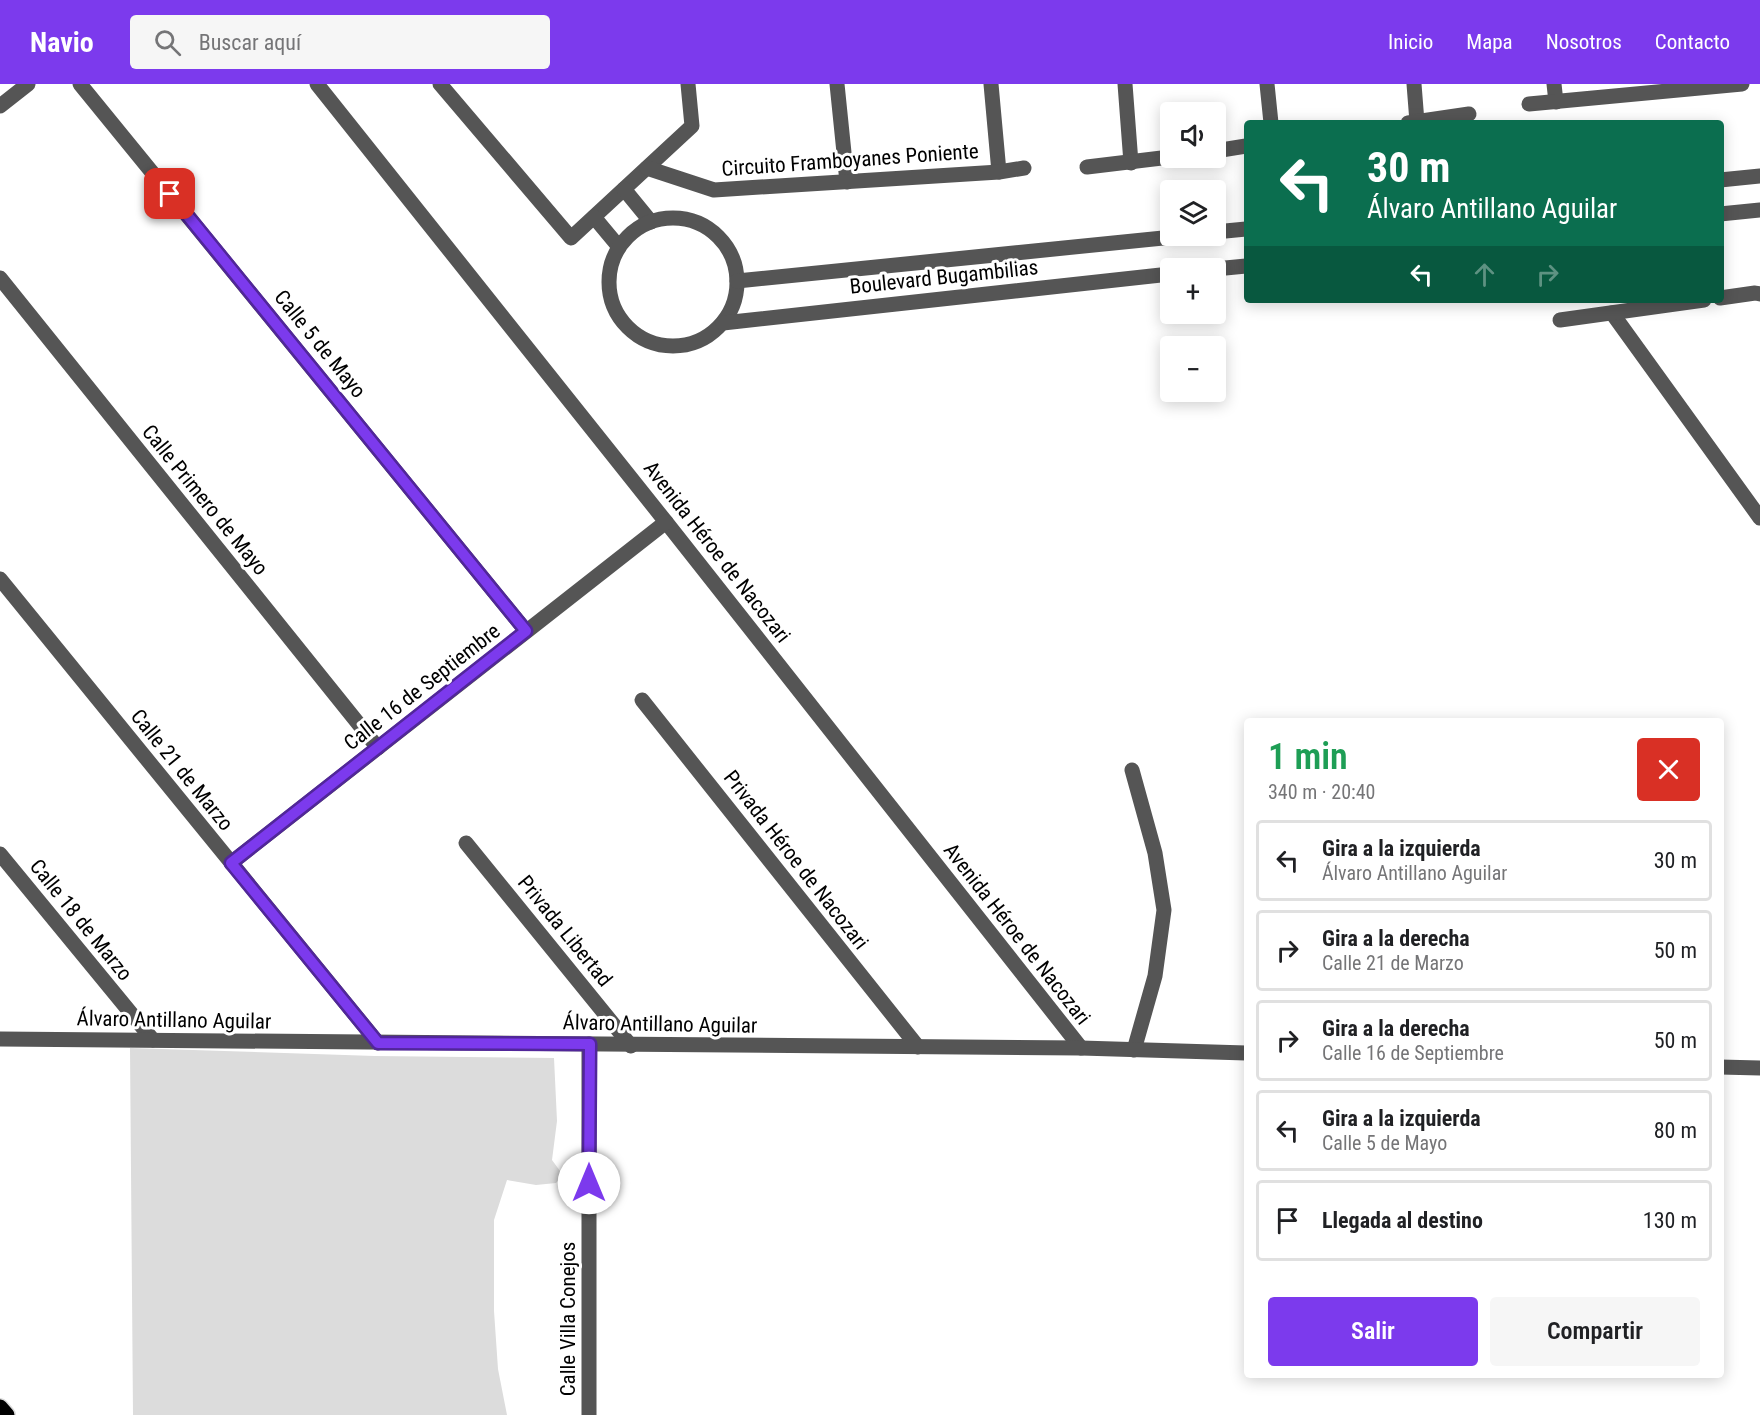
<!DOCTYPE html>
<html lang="es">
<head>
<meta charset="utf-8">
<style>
  :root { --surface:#fff; --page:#f6f6f6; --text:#202124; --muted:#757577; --line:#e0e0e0; --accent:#7c3aed }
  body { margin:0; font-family:"Roboto Condensed",sans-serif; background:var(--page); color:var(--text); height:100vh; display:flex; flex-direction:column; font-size:22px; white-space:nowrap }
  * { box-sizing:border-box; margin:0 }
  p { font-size:20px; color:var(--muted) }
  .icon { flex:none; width:33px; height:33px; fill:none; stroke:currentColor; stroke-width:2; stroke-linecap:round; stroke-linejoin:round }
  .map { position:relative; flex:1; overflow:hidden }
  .details { position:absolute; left:1244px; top:634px; width:480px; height:660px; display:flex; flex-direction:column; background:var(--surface); border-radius:6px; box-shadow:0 3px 15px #0003 }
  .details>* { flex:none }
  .banner { position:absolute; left:1244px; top:36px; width:480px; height:183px; border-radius:6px; box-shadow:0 3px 15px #0003; background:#0b6e4f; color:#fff; overflow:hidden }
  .buttons { position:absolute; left:1160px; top:18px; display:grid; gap:12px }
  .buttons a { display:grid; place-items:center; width:66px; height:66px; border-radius:6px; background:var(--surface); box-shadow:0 3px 15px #0003; font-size:30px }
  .pin { position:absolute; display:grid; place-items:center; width:51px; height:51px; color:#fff; margin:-26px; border-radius:12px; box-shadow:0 3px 9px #0006 }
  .me { position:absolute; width:66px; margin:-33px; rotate:0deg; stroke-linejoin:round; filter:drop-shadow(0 0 4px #0008) }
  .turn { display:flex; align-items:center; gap:21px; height:126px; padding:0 24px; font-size:27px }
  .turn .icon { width:78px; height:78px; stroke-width:2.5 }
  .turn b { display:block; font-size:42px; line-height:51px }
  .lanes { display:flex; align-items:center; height:57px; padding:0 24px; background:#0003; justify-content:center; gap:30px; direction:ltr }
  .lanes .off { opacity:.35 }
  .round { display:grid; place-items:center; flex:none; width:63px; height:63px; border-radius:6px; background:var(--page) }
  .headline { display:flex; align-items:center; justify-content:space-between; height:102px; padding:0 24px }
  h1 { font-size:36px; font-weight:600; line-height:45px; color:#1e9e55 }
  .button { display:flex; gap:12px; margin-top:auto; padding:12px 24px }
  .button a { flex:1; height:69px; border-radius:6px; background:var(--accent); color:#fff; font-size:24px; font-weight:600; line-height:69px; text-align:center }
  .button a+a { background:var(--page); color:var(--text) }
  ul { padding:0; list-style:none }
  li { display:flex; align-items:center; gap:18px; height:81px; margin:0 12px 9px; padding:0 12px; border:3px solid var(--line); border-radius:6px }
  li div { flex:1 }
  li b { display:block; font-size:22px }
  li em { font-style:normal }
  header { display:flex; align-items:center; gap:36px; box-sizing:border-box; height:84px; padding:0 30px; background:var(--accent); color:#fff }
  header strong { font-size:28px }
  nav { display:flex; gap:33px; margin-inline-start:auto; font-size:21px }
  .search { width:420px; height:54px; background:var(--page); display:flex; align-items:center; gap:15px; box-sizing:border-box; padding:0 21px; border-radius:6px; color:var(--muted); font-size:22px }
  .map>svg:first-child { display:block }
  .green { fill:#dcdcdc }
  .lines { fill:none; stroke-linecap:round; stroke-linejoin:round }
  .major-casing { stroke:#dbdbdb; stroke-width:18 }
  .minor { stroke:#555; stroke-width:15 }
  .major { stroke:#000; stroke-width:15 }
  .route-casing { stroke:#51269a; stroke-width:15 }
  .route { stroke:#7c3aed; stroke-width:10 }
  .labels { text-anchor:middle; stroke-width:6; stroke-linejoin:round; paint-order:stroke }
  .street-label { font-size:21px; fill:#000; stroke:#fff }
</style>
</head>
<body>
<header>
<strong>Navio</strong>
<div class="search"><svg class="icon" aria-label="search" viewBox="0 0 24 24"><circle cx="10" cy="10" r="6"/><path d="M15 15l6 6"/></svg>Buscar aquí</div>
<nav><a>Inicio</a><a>Mapa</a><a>Nosotros</a><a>Contacto</a></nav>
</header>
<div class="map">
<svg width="1760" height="1331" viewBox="0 0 1760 1331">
  <rect width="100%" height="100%" fill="#fff"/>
  <!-- green -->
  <polygon class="green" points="130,964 375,972 554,974 557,1037 552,1076 563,1091 556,1099 536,1101 507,1096 494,1136 494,1227 498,1285 507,1331 133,1331"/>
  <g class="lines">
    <defs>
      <polyline id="major" points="0,1323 7,1331"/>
    </defs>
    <!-- major casing -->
    <use href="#major" class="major-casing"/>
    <!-- minor -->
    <g class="minor">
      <polyline points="80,0 526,547"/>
      <polyline points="317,0 666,438 1081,964"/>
      <polyline points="440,0 571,154 692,42 688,0"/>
      <polyline points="837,0 847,98"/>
      <polyline points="991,0 999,88"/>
      <polyline points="1125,0 1131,79"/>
      <polyline points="1267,0 1271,39"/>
      <polyline points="1414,0 1417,38"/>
      <polyline points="1554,0 1556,18"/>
      <polyline points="1529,20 1742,0"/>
      <polyline points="0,22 28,0"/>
      <polyline points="1408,39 1469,30"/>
      <polyline points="1215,67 1246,62"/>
      <polyline points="1087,83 1170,73"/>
      <polyline points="647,84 714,106 999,88 1024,84"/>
      <polyline points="1720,96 1760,92"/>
      <polyline points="624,105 651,138"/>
      <polyline points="1720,130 1760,126"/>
      <polyline points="594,133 619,163"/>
      <circle cx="673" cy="198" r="64"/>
      <polyline points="1215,148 1246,145"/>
      <polyline points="1215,185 1246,182"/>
      <polyline points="0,194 378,664"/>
      <polyline points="737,197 1183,152"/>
      <polyline points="1720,214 1755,209 1760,210"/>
      <polyline points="1612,229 1760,434"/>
      <polyline points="1560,236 1704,216"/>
      <polyline points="723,239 1170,190"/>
      <polyline points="0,495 378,959"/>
      <polyline points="642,616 918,963"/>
      <polyline points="1132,686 1155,769 1164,826 1155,892 1134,966"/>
      <polyline points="466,759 631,962"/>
      <polyline points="0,770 153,956"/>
      <polyline points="231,779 666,438"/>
      <polyline points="0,955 1081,964 1246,969"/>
      <polyline points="1720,983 1760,984"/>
      <polyline points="589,1331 589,960"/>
    </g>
    <!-- major -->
    <use href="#major" class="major"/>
  </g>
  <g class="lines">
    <defs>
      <polyline id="route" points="170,110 526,547 231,779 378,959 590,960 589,1099"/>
    </defs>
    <!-- route casing -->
    <use href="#route" class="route-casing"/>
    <!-- route -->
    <use href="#route" class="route"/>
  </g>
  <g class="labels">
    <!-- street labels -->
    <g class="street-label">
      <text transform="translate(850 76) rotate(-4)" y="7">Circuito Framboyanes Poniente</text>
      <text transform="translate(944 193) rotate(-6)" y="7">Boulevard Bugambilias</text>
      <text transform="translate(320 260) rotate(51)" y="7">Calle 5 de Mayo</text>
      <text transform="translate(205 416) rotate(51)" y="7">Calle Primero de Mayo</text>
      <text transform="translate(717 468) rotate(52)" y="7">Avenida Héroe de Nacozari</text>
      <text transform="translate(422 603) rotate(-38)" y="7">Calle 16 de Septiembre</text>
      <text transform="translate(182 686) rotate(51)" y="7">Calle 21 de Marzo</text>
      <text transform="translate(796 776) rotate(52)" y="7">Privada Héroe de Nacozari</text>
      <text transform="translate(81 836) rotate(51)" y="7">Calle 18 de Marzo</text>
      <text transform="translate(565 847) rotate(51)" y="7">Privada Libertad</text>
      <text transform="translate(1017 850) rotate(52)" y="7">Avenida Héroe de Nacozari</text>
      <text transform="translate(174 936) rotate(1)" y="7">Álvaro Antillano Aguilar</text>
      <text transform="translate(660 940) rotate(1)" y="7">Álvaro Antillano Aguilar</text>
      <text transform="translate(568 1235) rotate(-90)" y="7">Calle Villa Conejos</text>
    </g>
  </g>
</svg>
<div class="buttons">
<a><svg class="icon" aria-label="sound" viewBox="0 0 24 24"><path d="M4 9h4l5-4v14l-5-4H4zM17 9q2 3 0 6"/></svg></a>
<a><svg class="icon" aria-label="layers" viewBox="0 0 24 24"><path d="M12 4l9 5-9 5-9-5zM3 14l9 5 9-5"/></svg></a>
<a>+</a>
<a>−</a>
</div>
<div class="pin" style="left:170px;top:110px;background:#d93025"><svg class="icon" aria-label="arrive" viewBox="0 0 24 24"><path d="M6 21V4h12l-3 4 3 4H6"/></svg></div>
<svg class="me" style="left:589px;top:1099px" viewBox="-20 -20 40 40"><circle r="19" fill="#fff"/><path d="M0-13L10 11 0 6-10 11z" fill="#7c3aed"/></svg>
<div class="banner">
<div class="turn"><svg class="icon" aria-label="left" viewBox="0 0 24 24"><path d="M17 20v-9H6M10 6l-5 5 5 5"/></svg><div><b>30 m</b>Álvaro Antillano Aguilar</div></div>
<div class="lanes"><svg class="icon" aria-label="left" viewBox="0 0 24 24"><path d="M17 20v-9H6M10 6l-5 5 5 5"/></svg><svg class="icon off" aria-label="ahead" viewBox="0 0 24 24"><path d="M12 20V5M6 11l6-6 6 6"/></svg><svg class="icon off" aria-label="right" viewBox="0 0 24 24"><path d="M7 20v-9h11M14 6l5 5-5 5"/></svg></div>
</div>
<section class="details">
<div class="headline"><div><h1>1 min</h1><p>340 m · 20:40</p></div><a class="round" style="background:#d93025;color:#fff"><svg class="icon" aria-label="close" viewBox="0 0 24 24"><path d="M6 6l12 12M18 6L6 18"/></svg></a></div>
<ul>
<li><svg class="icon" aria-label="left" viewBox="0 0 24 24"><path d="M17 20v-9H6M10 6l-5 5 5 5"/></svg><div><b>Gira a la izquierda</b><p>Álvaro Antillano Aguilar</p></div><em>30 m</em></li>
<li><svg class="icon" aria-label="right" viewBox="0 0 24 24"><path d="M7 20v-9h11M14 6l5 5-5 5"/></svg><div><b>Gira a la derecha</b><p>Calle 21 de Marzo</p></div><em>50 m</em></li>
<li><svg class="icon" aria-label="right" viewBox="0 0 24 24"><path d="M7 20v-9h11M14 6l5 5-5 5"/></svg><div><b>Gira a la derecha</b><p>Calle 16 de Septiembre</p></div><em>50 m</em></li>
<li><svg class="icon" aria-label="left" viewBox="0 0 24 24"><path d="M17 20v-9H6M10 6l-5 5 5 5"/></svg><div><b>Gira a la izquierda</b><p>Calle 5 de Mayo</p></div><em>80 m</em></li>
<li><svg class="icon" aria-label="arrive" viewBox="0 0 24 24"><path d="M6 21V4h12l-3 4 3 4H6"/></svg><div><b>Llegada al destino</b></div><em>130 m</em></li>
</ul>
<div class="button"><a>Salir</a><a>Compartir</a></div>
</section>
</div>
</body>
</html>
